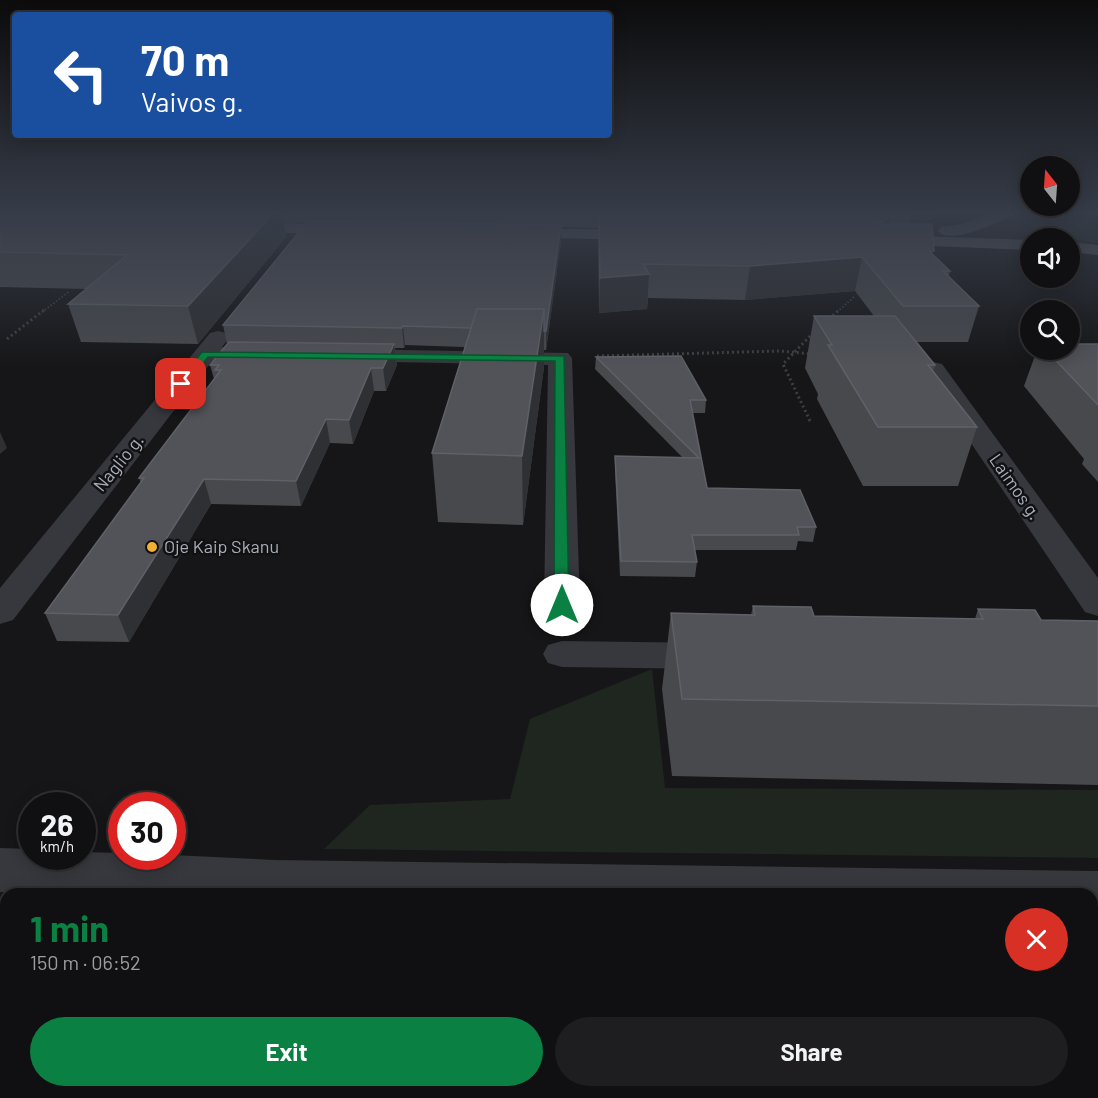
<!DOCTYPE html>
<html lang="en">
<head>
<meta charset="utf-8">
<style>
  :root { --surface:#101012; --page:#1e1e20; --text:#f1f3f6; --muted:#9c9d9f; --line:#303032; --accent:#0b8043 }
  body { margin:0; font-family:Barlow,sans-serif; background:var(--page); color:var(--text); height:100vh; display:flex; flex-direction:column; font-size:22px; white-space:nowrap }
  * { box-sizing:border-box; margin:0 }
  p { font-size:20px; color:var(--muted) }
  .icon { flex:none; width:33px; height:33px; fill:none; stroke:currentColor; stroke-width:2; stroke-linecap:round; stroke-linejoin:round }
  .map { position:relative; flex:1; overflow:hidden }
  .sheet { position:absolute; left:0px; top:888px; width:1098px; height:210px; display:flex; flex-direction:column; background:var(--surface); border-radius:18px 18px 0 0; box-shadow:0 3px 15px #0003,0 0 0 2px var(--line) }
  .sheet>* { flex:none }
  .hud { position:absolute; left:12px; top:12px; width:600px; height:126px; border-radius:6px; box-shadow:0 3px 15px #0003,0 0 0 2px var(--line); background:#1a4fa0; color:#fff; overflow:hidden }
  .needle { width:39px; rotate:343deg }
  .fabs { position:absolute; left:1020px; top:156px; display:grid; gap:12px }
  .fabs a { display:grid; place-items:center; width:60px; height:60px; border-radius:50%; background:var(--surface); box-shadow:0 3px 15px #0003,0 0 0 2px var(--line); font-size:30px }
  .speed { position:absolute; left:18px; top:792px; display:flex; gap:12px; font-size:30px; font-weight:700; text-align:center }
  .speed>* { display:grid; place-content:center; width:78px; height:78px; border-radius:50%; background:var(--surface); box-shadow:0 3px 15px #0003,0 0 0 2px var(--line); line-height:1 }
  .speed small { font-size:15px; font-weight:400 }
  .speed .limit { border:9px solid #d22; background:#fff; color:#111 }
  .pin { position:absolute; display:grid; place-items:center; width:51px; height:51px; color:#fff; margin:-26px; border-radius:12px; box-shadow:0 3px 9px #0006 }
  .me { position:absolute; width:66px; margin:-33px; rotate:0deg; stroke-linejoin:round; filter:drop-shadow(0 0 4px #0008) }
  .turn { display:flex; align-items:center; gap:21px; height:126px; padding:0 30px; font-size:27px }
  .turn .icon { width:78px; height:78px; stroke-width:2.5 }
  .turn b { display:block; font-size:42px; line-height:51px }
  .round { display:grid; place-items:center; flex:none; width:63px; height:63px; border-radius:32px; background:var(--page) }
  .overview { display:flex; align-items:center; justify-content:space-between; height:102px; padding:0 30px }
  h1 { font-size:36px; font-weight:700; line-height:45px; color:var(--accent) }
  .primary-button { display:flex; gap:12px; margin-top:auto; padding:12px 30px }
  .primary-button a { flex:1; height:69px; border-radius:36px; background:var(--accent); color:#fff; font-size:24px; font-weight:700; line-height:69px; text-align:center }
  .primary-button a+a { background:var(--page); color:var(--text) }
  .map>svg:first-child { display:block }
  .green { fill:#1e261f }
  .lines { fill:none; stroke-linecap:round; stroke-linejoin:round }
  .path-far1 { stroke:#3d3f44; stroke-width:2; stroke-dasharray:1.5 2; stroke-linecap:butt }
  .path { stroke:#3d3f44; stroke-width:3; stroke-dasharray:2 3; stroke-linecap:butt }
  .street { fill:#37383d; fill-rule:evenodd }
  .primary { fill:#53555c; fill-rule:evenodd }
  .wall { fill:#47494d }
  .shaded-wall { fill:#2f3033 }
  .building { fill:#525359; stroke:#5f6168; stroke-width:1.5 }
  .route { fill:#0b8043; stroke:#07532c; stroke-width:1.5 }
  .poi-dot { fill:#f2b134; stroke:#111113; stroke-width:2 }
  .labels { text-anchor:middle; stroke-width:5; stroke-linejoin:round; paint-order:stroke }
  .street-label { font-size:18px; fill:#a8adb8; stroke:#111113 }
  .poi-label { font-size:18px; fill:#a8adb8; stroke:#111113; text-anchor:start }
</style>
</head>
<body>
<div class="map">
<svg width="1098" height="1098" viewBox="0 0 1098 1098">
  <rect width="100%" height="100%" fill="#161618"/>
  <!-- green -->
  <g class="green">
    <polygon points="1049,213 1098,219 1098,243 1042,235 1022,222 1029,216"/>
    <polygon points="652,669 665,788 1098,790 1098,858 324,849 370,805 510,799 530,719"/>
  </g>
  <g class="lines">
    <!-- path-far1 -->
    <g class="path-far1">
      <polyline points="42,312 70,291"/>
      <polyline points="837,312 854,297"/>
    </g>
    <!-- path -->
    <g class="path">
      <polyline points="829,319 839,310"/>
      <polyline points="7,339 44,310"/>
      <polyline points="597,356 780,351 811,354"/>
      <polyline points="810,421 783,364 814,332"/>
    </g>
    <!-- street -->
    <g class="street">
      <polygon points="218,331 226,333 229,338 222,347 270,350 274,355 270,360 212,361 13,620 0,624 0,588 210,333"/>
      <polygon points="350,349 568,353 572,358 580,605 575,613 562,617 549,613 544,605 548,365 342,361 338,356 342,351"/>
      <polygon points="933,362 942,364 1098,578 1098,616 1085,612 921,369 924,364"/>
      <polygon points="562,641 712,643 726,647 731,656 726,665 712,669 562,667 548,663 543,654 548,645"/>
      <polygon points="0,848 32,849 32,856 82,856 82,852 122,853 122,856 172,855 274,860 1098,871 1098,917 1092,917 1092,894 0,892"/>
    </g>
    <!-- primary -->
    <g class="primary">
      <path d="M991,213H1014L1012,216C997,222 950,246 938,231L941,227L962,224Z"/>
      <polygon points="239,223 346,224 355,229 346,234 233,232 230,228"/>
      <polygon points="518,228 643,230 652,235 643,240 512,237 509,233 512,229"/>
      <polygon points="890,235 1030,240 1030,250 884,244 881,240 884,236"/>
      <polygon points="1070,242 1098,245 1098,255 1070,252"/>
    </g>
  </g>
  <!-- wall -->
  <g class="wall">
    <polygon points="0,213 940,213 922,224 933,255 950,271 949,276 979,306 968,342 917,342 935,365 933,371 977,427 958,486 863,486 817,399 818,394 805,368 814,316 874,316 855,291 745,300 648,298 647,309 599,313 598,228 561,227 561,241 546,350 544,350 544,367 523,525 438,522 432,453 465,347 405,345 404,348 395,348 397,365 386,391 374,391 353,444 330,443 301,506 211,504 129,642 57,641 45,613 141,483 139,478 214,379 210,365 227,344 223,325 306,223 284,223 286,237 198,344 81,342 68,304 87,289 0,287"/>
    <polygon points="1098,344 1098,482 1082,464 1084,459 1024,386 1037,350 1070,350"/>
    <polygon points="596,357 706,400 705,413 692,413 707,488 816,527 813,542 798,541 796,550 694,550 697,562 695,577 620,576 615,470 615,456 683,458 595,369"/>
    <polygon points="753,606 814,616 975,619 978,609 1041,620 1098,621 1098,785 672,776 662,689 671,613 751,615"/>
  </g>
  <!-- shaded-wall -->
  <g class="shaded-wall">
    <polygon points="274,213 282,213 286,237 198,344 188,306"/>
    <polygon points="912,213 940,213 907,233"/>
    <polygon points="891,216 884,247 878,224"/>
    <polygon points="561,225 561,241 546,350 546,331"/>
    <polygon points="862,257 855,291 745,300 750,266"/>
    <polygon points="649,274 647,309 599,313 600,278"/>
    <polygon points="544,309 544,367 523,525 522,456"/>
    <polygon points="403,326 405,345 404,348 402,328"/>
    <polygon points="394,344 397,365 386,391 383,368"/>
    <polygon points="371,368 374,391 353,444 349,420"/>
    <polygon points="326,419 330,443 301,506 296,481"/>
    <polygon points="0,432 7,448 0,454"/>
    <polygon points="204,479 211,504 129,642 118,615"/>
  </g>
  <!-- building -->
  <g class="building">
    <polygon points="0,213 274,213 188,306 68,304 127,255 0,252"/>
    <polygon points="599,213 707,213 891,216 878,224 932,224 934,251 930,252 950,271 943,271 979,306 903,306 862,257 750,266 643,264 649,274 600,278"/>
    <polygon points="308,221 561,225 546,331 544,331 544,309 477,309 471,328 403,326 402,328 223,325"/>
    <polygon points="477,309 544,309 522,456 432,453"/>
    <polygon points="814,316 895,316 935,365 928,365 977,427 878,427 828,345 832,345"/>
    <polygon points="229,342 394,344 383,368 371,368 349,420 326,419 296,481 204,479 118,615 45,613 144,478 139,478 221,370 215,370 219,365 210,365"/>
    <polygon points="1070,344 1098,344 1098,405 1046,350 1070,350"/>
    <polygon points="681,356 706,400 690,400 707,488 800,490 816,527 797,527 799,535 692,535 697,562 621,561 615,456 699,458 596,357"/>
    <polygon points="753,606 811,607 814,616 983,619 978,609 1035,610 1041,620 1098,621 1098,706 682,699 671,613 755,615"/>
    <polygon points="326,1092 696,1092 696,1098 325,1098"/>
  </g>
  <!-- sky -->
  <linearGradient id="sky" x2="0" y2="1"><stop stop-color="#0c0c0d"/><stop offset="0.58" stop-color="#363c48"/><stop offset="1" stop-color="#363c48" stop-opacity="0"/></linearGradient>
  <rect width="1098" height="367" fill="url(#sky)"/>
  <!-- route -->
  <polygon class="route" points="202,352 564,356 569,605 567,609 557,609 554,605 555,361 208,357 185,387 178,387 178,382"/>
  <!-- markers -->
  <circle class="poi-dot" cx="152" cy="547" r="6"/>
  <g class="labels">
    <!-- street labels -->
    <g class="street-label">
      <text transform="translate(119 463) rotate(-51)" y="6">Naglio g.</text>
      <text transform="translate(1015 487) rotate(55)" y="6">Laimos g.</text>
    </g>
    <!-- poi labels -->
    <g class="poi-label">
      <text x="164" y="553">Oje Kaip Skanu</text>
    </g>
  </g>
</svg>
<div class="fabs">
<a><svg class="needle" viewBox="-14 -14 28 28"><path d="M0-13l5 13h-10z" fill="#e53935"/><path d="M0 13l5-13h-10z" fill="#9c9d9f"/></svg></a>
<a><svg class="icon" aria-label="sound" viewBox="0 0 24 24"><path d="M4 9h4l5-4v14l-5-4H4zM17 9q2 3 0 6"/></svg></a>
<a><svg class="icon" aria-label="search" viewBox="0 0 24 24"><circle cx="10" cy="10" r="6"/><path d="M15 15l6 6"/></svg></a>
</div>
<div class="speed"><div>26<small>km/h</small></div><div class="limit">30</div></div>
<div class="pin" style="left:181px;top:384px;background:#d93025"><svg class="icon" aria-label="arrive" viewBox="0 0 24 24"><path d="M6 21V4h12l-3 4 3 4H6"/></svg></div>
<svg class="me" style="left:562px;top:605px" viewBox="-20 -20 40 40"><circle r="19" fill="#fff"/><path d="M0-13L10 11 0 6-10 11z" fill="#0b8043"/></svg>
<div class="hud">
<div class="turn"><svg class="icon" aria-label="left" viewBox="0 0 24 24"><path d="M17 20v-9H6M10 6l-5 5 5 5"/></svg><div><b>70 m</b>Vaivos g.</div></div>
</div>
<section class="sheet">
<div class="overview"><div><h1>1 min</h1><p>150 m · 06:52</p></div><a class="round" style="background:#d93025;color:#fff"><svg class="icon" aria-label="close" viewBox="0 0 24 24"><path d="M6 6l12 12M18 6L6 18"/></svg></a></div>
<div class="primary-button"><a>Exit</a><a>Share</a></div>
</section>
</div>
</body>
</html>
